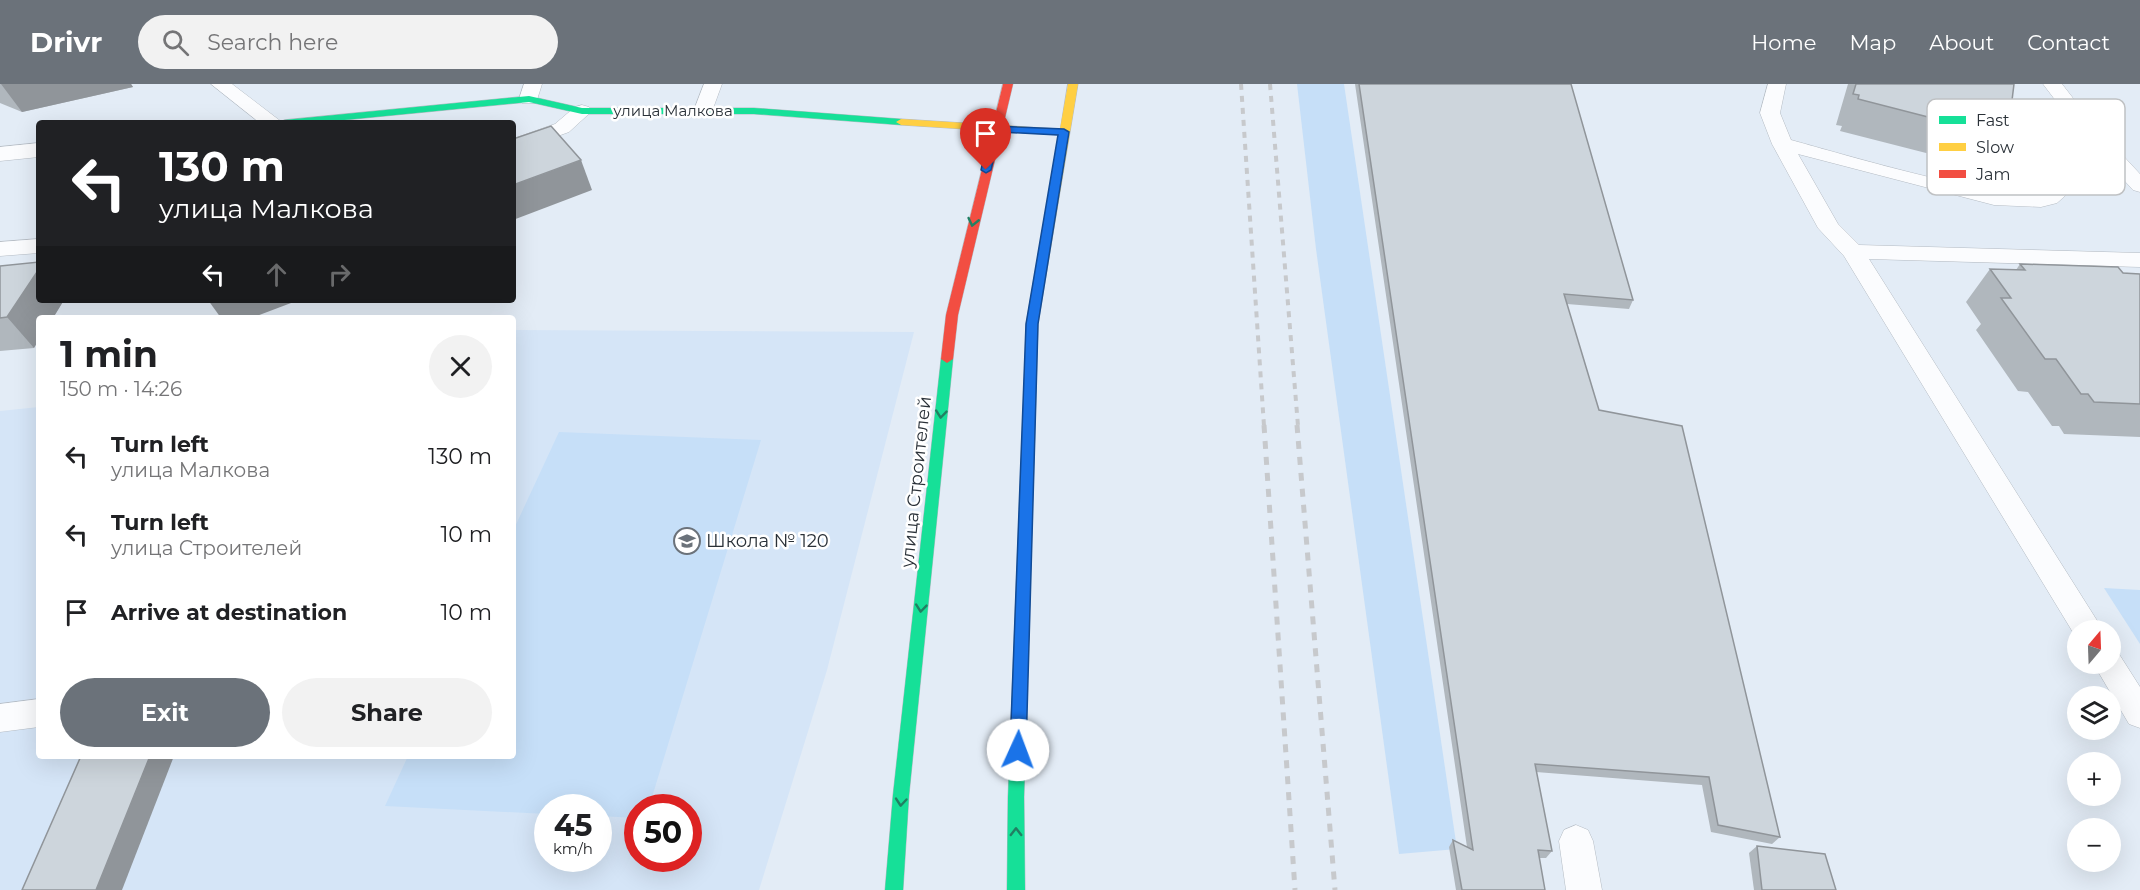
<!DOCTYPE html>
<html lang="en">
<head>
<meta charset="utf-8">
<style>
  :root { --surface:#fff; --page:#f2f2f2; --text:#202124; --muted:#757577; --accent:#6b727a }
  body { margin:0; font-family:Montserrat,sans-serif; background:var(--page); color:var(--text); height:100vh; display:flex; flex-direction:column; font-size:22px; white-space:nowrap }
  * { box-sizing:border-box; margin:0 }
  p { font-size:20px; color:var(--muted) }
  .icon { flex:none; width:33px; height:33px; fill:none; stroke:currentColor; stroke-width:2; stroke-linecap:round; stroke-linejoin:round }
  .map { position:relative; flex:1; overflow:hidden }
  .side { position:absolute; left:36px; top:231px; width:480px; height:444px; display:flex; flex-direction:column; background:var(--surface); border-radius:6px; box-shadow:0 6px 24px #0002 }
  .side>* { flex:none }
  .hud { position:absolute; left:36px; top:36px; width:480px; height:183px; border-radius:6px; box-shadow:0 6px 24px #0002; background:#202124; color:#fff; overflow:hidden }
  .needle { width:39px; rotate:19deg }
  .controls { position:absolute; left:2067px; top:536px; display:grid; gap:12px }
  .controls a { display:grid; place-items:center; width:54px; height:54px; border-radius:50%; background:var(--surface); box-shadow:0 6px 24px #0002; font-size:30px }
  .speed { position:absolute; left:534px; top:710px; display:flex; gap:12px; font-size:30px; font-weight:700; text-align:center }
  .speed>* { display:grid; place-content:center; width:78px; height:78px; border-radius:50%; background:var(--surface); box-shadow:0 6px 24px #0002; line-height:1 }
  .speed small { font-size:15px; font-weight:400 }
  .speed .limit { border:9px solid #d22; background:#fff; color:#111 }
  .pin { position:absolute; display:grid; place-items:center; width:51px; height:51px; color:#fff; margin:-62px -26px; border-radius:50% 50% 50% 0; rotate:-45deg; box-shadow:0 0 6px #0007 }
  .pin .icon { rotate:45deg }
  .me { position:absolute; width:66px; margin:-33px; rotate:2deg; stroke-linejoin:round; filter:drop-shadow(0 0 4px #0008) }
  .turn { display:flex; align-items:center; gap:21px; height:126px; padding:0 24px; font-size:27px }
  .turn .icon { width:78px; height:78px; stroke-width:2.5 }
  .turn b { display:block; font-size:42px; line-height:51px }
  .lanes { display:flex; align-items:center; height:57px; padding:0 24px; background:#0003; justify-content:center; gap:30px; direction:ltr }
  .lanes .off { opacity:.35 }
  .round { display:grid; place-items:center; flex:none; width:63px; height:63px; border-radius:32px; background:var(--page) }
  .headline { display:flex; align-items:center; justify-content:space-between; height:102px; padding:0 24px }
  h1 { font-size:36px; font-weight:700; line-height:45px }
  .primary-button { display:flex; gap:12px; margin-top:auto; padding:12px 24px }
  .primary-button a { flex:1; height:69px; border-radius:36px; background:var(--accent); color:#fff; font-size:24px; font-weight:700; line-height:69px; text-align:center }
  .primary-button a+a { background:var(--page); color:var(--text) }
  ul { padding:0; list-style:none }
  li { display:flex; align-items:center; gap:18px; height:78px; padding:0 24px }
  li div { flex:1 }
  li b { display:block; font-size:22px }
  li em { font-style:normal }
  header { display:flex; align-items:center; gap:36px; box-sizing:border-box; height:84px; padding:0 30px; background:var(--accent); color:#fff }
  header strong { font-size:28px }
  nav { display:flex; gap:33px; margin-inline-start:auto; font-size:21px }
  .search { width:420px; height:54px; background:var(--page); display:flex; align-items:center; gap:15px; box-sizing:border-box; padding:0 21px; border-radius:33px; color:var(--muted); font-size:22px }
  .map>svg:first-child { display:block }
  .built { fill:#d5e5f7; fill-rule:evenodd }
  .green { fill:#c6dff8 }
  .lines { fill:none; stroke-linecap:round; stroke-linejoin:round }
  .lane-casing { stroke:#b4bbc3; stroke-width:1 }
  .street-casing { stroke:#b4bbc3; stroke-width:1 }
  .fast-casing { stroke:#b4bbc3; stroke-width:1 }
  .slow-casing { stroke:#b4bbc3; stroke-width:1 }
  .jam-casing { stroke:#b4bbc3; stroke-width:1 }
  .lane { fill:#fbfcfe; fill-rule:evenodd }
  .street { fill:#fbfcfe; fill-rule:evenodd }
  .fast { fill:#16e098; fill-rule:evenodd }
  .slow { fill:#ffcf43; fill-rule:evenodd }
  .jam { fill:#f24e42; fill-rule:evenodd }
  .rail-far1 { stroke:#c7c9cc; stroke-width:4; stroke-dasharray:6 6; stroke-linecap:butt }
  .rail { stroke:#c7c9cc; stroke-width:5; stroke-dasharray:8 8; stroke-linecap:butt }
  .wall { fill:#b0b7bd }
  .shaded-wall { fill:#90959a }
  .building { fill:#cdd5dc; stroke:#90959a; stroke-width:1.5 }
  .oneway { stroke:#218063 }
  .route { fill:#1a73e8; stroke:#114b97; stroke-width:1.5 }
  .labels { text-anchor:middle; stroke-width:5; stroke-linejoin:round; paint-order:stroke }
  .far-street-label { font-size:15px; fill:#2a3138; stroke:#fff }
  .street-label { font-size:18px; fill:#2a3138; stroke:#fff }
  .poi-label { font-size:18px; fill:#2a3138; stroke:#fff; text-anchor:start }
  .key { fill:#fff; stroke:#bfc1c3; stroke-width:1.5 }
  .key-label { font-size:16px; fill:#2a3138 }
</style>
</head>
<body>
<header>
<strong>Drivr</strong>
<div class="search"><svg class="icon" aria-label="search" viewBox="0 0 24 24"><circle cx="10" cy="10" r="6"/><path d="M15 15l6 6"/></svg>Search here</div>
<nav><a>Home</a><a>Map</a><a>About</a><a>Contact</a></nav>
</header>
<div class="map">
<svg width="2140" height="806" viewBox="0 0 2140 806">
  <rect width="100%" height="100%" fill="#e3ecf6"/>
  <!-- built -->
  <path class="built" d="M513,246L914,248L827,586L759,806H0V327L39,323V672H513ZM548,723H598V774H548ZM638,723H688V774H638Z"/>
  <!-- green -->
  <g class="green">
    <polygon points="1297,0 1344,0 1457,765 1399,770 1316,165"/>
    <polygon points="559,348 761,356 649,723 638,723 637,734 599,732 598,723 548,723 547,730 385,722 408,672 513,672 513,447"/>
    <polygon points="2104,504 2140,506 2140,560"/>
  </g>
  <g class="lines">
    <defs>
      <g id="lane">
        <polygon points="211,0 232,0 283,39 260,39"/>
        <polygon points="524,0 542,0 536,19 522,19 519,15"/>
        <polygon points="704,0 722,0 711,30 697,30 694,26"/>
        <path d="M1768,0H1786L1780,29L1791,56C1832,67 2015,122 2045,108L2052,52L2072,38L2043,0H2062L2090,36L2140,90V108L2133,106L2081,49L2072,55L2066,111L2057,119L2041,123L1994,121L1798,70L1838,140L1859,161L2140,169V183L1869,175L2103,546H2078L2077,555L1844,172L1818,144L1772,60L1760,29Z"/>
        <polygon points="582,21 589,23 592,27 569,48 513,68 513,55 555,40 575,23"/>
        <polygon points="39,155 39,169 0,172 0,158"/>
        <polygon points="2110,567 2119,570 2140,603 2140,644 2129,640 2093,579 2110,579"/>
        <polygon points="39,615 39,643 0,648 0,620"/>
        <polygon points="1576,741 1588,746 1593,757 1602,806 1566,806 1559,757 1564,746"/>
      </g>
      <polygon id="street" points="39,59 39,73 0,77 0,63"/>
      <g id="fast">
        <polygon points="529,12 582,24 754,24 901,35 906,38 901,41 754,30 582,30 529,18 314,39 279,39 284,36"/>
        <polygon points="947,271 953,275 909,711 903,806 885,806 893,711 941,275"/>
        <polygon points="1031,272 1037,276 1024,713 1025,806 1007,806 1008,713 1025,276"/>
      </g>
      <polygon id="slow" points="1068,0 1078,0 1038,240 1037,276 1031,280 1025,276 1026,240 1059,51 901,41 896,38 901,35 1060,45"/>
      <polygon id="jam" points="1003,0 1013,0 958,231 953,275 947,279 941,275 946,231"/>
    </defs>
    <!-- lane casing -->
    <use href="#lane" class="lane-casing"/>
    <!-- street casing -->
    <use href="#street" class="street-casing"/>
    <!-- fast casing -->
    <use href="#fast" class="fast-casing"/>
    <!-- slow casing -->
    <use href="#slow" class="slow-casing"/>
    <!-- jam casing -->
    <use href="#jam" class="jam-casing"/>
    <!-- lane -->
    <use href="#lane" class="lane"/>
    <!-- street -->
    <use href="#street" class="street"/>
    <!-- fast -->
    <use href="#fast" class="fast"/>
    <!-- slow -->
    <use href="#slow" class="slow"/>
    <!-- jam -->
    <use href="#jam" class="jam"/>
    <!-- rail-far1 -->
    <g class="rail-far1">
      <polyline points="1241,0 1264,342"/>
      <polyline points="1270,0 1298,342"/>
    </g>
    <!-- rail -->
    <g class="rail">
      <polyline points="1264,341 1295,806"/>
      <polyline points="1297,341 1335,806"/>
    </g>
  </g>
  <!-- wall -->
  <g class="wall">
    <polygon points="0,0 131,0 133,3 22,28 0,19"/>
    <polygon points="1355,0 1571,0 1633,216 1629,225 1567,220 1599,326 1780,753 1772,760 1711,748 1702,701 1536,688 1552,767 1546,774 1539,774 1545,806 1456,806 1449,763 1453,756 1467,763"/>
    <polygon points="1848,0 2014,0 2008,49 1987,80 1980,79 1977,82 1840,47 1842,42 1836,41"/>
    <polygon points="2020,180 2140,190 2140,353 2064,350 2059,342 2052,342 2028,308 2018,307 1976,246 1981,240 1966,218 1990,185 2016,186"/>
    <polygon points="0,182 64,216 53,234 39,234 34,264 0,267"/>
    <polygon points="1757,762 1836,806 1754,806 1749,769"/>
  </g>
  <!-- shaded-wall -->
  <g class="shaded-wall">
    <polygon points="1,0 131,0 133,3 22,28"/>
    <polygon points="581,76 592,106 513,136 513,101"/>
    <polygon points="39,185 39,216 64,216 53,234 39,234 39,256 34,264 7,233"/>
    <polygon points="208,216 299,216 251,234 221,234"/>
    <polygon points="150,672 174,672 122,806 96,806"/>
  </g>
  <!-- building -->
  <g class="building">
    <polygon points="1359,0 1571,0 1633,216 1564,210 1599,326 1682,342 1780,753 1718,741 1709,693 1535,680 1552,767 1538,766 1545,806 1462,806 1453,756 1473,766"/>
    <polygon points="1856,0 2014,0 2008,49 1999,46 1998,51 1858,15 1859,11 1853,10"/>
    <polygon points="551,42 581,76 513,101 513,55"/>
    <polygon points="39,178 39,185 7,233 0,234 0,182"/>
    <polygon points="2020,180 2118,183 2123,189 2140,190 2140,320 2094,318 2088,310 2081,310 2056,275 2045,275 2001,214 2011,214 1990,185 2025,186"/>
    <polygon points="81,672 150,672 96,806 22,806"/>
    <polygon points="1757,762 1825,770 1836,806 1762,806"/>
  </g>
  <!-- one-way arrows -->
  <defs><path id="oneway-chevron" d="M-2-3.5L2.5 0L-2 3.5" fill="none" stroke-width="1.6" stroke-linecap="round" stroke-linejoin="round" transform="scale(1.5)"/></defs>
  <g class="oneway">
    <use href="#oneway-chevron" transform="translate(973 138) rotate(103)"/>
    <use href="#oneway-chevron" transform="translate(941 330) rotate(96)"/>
    <use href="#oneway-chevron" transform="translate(921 524) rotate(96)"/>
    <use href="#oneway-chevron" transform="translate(901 718) rotate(95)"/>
    <use href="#oneway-chevron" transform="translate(1016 748) rotate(-90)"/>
  </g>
  <!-- route -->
  <polygon class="route" points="995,42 1064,45 1069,48 1038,240 1026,666 1024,671 1018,674 1012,671 1010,666 1026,240 1058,51 1000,48 991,86 986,89 981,86 990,45"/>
  <!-- icons -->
  <defs>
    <symbol id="school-ring" viewBox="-11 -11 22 22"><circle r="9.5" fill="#fff" stroke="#6b727a" stroke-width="1.5"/><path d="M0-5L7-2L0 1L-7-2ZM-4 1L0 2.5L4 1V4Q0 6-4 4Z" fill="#6b727a"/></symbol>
  </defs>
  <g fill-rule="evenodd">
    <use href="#school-ring" x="672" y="442" width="30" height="30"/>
  </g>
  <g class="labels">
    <!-- far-street labels -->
    <g class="far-street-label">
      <text x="673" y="32">улица Малкова</text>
    </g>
    <!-- street labels -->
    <g class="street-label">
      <text transform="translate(916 398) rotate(-84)" y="6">улица Строителей</text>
    </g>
    <!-- poi labels -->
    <g class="poi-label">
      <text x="706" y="463">Школа № 120</text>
    </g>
  </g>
  <!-- legend -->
  <rect x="1927" y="15" width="198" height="96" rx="9" class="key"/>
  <rect x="1939" y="32" width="27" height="8" fill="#16e098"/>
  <rect x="1939" y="59" width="27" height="8" fill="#ffcf43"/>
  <rect x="1939" y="86" width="27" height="8" fill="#f24e42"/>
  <g class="key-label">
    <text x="1976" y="42">Fast</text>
    <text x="1976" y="69">Slow</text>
    <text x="1976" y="96">Jam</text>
  </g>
</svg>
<div class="controls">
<a><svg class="needle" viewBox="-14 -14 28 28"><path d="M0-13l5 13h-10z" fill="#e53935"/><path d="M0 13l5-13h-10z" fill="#757577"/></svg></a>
<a><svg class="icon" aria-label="layers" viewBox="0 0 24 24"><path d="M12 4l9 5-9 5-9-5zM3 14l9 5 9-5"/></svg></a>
<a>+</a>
<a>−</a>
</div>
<div class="speed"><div>45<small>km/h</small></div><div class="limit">50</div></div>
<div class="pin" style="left:986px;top:86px;background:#d93025"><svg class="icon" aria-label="arrive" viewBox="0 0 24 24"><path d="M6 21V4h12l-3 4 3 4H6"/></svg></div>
<svg class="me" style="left:1018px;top:666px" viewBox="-20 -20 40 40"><circle r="19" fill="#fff"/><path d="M0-13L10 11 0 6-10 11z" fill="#1a73e8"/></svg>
<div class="hud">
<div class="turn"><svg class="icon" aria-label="left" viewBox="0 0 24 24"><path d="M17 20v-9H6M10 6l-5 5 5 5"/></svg><div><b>130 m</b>улица Малкова</div></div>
<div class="lanes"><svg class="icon" aria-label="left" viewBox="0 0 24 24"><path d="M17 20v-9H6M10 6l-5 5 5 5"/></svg><svg class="icon off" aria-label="ahead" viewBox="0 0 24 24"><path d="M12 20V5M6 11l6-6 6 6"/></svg><svg class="icon off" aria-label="right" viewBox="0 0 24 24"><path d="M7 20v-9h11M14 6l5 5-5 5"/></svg></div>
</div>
<section class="side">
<div class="headline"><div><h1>1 min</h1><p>150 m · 14:26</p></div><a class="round"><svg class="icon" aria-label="close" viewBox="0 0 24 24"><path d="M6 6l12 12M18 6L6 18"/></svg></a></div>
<ul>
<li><svg class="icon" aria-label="left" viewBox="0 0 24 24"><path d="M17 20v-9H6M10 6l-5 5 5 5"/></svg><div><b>Turn left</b><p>улица Малкова</p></div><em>130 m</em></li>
<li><svg class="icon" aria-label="left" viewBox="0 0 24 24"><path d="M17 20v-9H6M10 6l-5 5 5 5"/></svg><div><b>Turn left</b><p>улица Строителей</p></div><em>10 m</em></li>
<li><svg class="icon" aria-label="arrive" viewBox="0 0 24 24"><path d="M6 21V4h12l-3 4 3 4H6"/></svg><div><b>Arrive at destination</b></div><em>10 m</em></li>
</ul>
<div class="primary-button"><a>Exit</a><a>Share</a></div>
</section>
</div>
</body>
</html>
